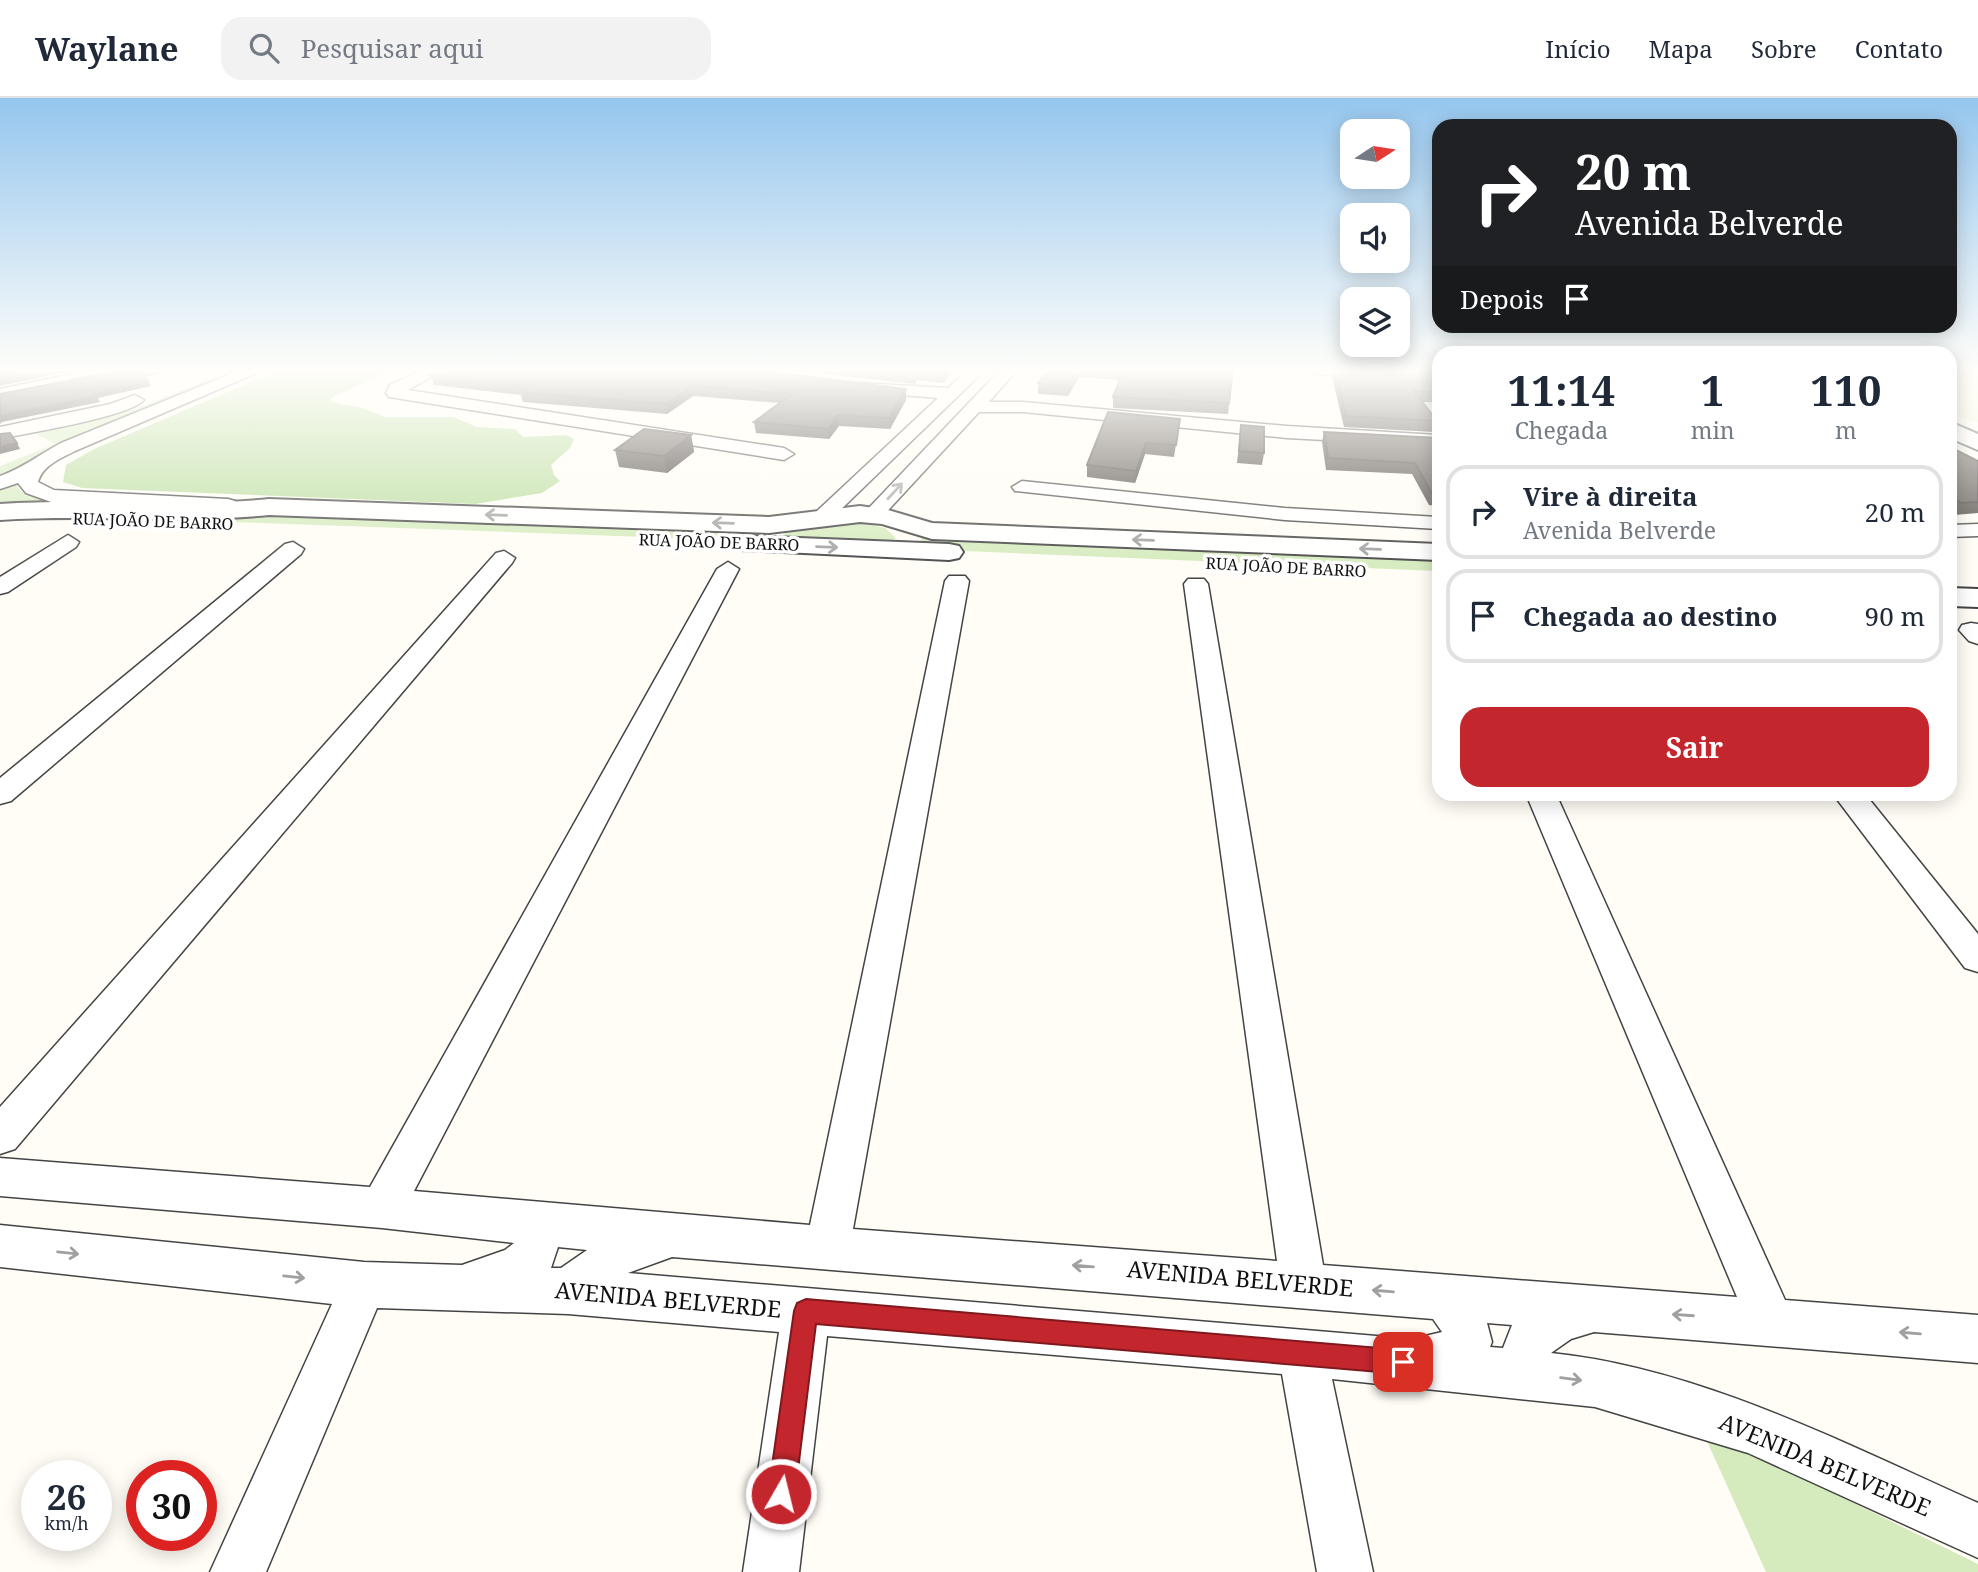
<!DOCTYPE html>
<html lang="pt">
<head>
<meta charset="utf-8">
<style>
  :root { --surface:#fff; --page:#f2f2f3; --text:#1f2937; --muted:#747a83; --line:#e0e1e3; --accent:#c4262e }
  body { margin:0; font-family:"Noto Serif",serif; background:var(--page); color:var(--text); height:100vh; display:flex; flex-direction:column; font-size:26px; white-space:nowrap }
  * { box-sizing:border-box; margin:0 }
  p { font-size:23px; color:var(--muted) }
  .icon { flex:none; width:38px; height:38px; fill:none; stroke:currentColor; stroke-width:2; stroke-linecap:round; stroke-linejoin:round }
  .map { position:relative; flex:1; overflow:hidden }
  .sheet { position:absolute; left:1432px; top:248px; width:525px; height:455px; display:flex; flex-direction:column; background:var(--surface); border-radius:21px; box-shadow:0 4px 18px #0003 }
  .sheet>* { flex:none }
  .hud { position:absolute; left:1432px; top:21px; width:525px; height:214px; border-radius:21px; box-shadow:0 4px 18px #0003; background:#202124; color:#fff; overflow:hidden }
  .needle { width:46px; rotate:78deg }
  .controls { position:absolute; left:1340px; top:21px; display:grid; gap:14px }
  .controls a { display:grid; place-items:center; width:70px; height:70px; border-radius:14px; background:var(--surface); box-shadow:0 4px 18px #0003; font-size:35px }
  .speed { position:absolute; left:21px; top:1362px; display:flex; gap:14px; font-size:35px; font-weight:700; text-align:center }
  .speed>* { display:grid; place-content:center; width:91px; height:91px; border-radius:50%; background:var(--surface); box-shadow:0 4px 18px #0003; line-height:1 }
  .speed small { font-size:18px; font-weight:400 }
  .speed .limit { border:10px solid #d22; background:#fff; color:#111 }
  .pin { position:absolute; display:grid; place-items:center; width:60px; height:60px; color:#fff; margin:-30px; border-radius:14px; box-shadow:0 4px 10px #0006 }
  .me { position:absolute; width:77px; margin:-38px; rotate:8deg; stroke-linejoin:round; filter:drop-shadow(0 0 5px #0008) }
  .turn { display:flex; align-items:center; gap:24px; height:147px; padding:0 28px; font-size:32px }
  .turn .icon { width:91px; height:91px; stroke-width:2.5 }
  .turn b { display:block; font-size:49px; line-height:60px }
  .then { display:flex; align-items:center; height:66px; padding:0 28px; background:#0003; gap:14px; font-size:26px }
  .eta { display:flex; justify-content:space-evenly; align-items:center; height:119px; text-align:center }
  .eta b { font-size:42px; font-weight:700; line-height:49px }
  .action { display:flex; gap:14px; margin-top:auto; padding:14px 28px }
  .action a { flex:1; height:80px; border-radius:21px; background:var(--accent); color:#fff; font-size:28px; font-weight:700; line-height:80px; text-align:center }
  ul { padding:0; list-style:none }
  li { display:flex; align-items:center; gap:21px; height:94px; margin:0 14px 10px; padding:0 14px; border:4px solid var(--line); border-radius:21px }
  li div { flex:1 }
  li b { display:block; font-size:26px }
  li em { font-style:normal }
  header { display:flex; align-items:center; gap:42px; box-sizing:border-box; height:98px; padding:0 35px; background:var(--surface); border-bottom:2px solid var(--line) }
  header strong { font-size:33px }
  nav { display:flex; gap:38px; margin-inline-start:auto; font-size:24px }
  .search { width:490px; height:63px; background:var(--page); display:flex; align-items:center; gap:18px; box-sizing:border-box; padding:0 24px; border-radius:21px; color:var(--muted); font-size:26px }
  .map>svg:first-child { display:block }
  .farmland { fill:#f6f3d4 }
  .green { fill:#d5ebbd }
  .forest { fill:#b9dc9c }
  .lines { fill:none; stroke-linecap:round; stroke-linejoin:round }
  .minor-casing { stroke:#444; stroke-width:3 }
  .tertiary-casing { stroke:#444; stroke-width:4 }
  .minor { fill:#fff; fill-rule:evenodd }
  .tertiary { fill:#fff; fill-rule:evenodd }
  .wall { fill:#4d4742 }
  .shaded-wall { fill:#3f3936 }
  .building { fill:#5a524d; stroke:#3f3936; stroke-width:2 }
  .oneway { stroke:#a0a0a0 }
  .route { fill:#c4262e; stroke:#7f191e; stroke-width:2 }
  .labels { text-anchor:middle; stroke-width:7; stroke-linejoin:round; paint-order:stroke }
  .far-street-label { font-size:16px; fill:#111; stroke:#fff }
  .near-street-label { font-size:23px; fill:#111; stroke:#fff }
</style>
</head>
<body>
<header>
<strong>Waylane</strong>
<div class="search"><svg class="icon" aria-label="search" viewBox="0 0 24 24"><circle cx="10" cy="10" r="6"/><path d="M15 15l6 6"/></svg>Pesquisar aqui</div>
<nav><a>Início</a><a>Mapa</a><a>Sobre</a><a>Contato</a></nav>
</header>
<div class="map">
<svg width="1978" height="1474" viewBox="0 0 1978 1474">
  <rect width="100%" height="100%" fill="#fffdf5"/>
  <!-- farmland -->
  <polygon class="farmland" points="1950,271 1978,271 1978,325 1950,315"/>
  <!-- green -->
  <g class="green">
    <polygon points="233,271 250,271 16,379 17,389 25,397 48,403 34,408 0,411 0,368 55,346 33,334 135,311"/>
    <polygon points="47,414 217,421 272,416 755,433 754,443 44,417"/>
    <polygon points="860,424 885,430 896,440 887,445 781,440 788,431"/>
    <polygon points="924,436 964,443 1438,461 1438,473 917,451"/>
    <polygon points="1701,1330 1978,1466 1978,1474 1766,1474"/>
  </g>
  <!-- forest -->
  <polygon class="forest" points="282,271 393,271 331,300 331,304 363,310 385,319 453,319 477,329 515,331 523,339 566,337 574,341 570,350 551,367 554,377 560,383 542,395 475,406 82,390 63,384 66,367 94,351"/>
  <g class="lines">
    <defs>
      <g id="minor">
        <polygon points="95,271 128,271 120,276 0,301 0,291"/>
        <path d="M243,271H266L75,353C60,361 43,367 38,384L54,392L228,401L235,403L238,407L235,411L51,404L26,395L18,385L0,391V378C23,370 40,356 61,345Z"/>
        <polygon points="424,271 445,271 408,292 784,350 794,356 784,362 389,299 386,295 390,287"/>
        <polygon points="968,271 986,271 831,421 817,421 813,417 817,413 938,300 865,294 857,289 859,285 948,290"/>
        <polygon points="1001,271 1018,271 989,304 1023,304 1287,328 1438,337 1438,348 1287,340 1023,314 979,314 880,421 866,421 862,417 866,413"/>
        <polygon points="1308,271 1438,272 1438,282 1316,276"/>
        <path d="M135,297L144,302C129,319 27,335 0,341V329L110,306Z"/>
        <polygon points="1022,383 1285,410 1438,419 1438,431 1285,422 1015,393 1012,389"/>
        <polygon points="1978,426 1978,438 1950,439 1950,427"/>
        <polygon points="68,437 79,444 76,449 8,494 0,496 0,479"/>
        <polygon points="293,444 304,451 301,456 11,703 0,706 0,680 285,446"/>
        <polygon points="504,453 515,460 512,465 15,1051 0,1056 0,1009 496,455"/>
        <path d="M728,464L739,471L414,1093L810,1127L945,483L949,478H965L969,483L853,1131L1277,1163L1184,486L1188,481H1204L1208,486L1323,1167L1737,1199L1526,696H1556L1785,1202L1978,1217V1265L1594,1234L1571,1241L1551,1255C1699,1270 1843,1345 1978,1405V1460L1748,1355L1595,1309L1332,1281L1373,1474H1317L1282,1276L827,1238L799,1474H743L779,1234L568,1216L377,1210L266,1474H210L332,1206L0,1169V1127L364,1164L462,1167L505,1152L514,1145L382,1130L0,1098V1060L370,1089L717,471ZM558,1149L587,1152L561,1170H551ZM672,1159L1433,1221L1442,1234L1412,1241L628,1175ZM1487,1225L1512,1227L1503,1250L1490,1249L1492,1244Z"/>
        <polygon points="1971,525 1978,526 1978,546 1969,543 1959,532 1962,527"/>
        <polygon points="1833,696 1865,696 1978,836 1978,874 1965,870"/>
      </g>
      <g id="tertiary">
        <polygon points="1950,324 1978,336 1978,352 1950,340"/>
        <path d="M269,401L769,419L860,408L888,412L932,425L1438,446V462L932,441L882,426L860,424L769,435L269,417C179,426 90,416 0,422V406C90,400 179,410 269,401Z"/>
        <polygon points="751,438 949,446 959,448 963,454 959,460 949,462 741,452 738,446 741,440"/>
        <polygon points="1950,490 1978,491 1978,509 1950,508"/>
      </g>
    </defs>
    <!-- minor casing -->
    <use href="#minor" class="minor-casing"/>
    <!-- tertiary casing -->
    <use href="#tertiary" class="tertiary-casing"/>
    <!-- minor -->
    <use href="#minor" class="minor"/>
    <!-- tertiary -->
    <use href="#tertiary" class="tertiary"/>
  </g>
  <!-- wall -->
  <g class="wall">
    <polygon points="441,271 906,302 890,331 839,328 829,341 756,335 754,324 780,305 693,298 667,316 523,304 521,297 434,287 431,277"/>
    <polygon points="782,271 955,271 943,285 917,282 915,286"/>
    <polygon points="1049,271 1233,271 1228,316 1113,310 1113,299 1120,282 1079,279 1068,298 1038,296 1038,285"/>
    <polygon points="1334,271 1380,271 1438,288 1438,304 1422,304 1437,323 1434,334 1344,329 1332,279"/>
    <polygon points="1180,321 1174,359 1145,356 1135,385 1087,379 1087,367"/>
    <polygon points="1241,327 1264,355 1262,367 1237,365"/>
    <polygon points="1324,334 1438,340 1438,408 1429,407 1412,376 1326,372 1322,344"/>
    <polygon points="691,337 694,354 667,375 619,369 615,352"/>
    <polygon points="1950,349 1978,363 1978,415 1954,417 1950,415"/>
  </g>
  <!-- shaded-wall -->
  <g class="shaded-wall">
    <polygon points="52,271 81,271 0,288 0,282"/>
    <polygon points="155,271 179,271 144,280 142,274"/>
    <polygon points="946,271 955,271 943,285 943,275"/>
    <polygon points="1078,271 1079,271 1079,279 1068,298 1068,288"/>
    <polygon points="917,272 917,282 915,286 915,276"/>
    <polygon points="148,283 151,288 98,300 100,304 2,324 0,326 0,318"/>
    <polygon points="692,288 693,298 667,316 665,306"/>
    <polygon points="906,291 906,302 890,331 889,320"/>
    <polygon points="838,317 839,328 829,341 828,331"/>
    <polygon points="691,337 694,354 667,375 664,358"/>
    <polygon points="17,345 20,351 0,356 0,349"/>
    <polygon points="1146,345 1145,356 1135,385 1136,373"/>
  </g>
  <!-- building -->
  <g class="building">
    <polygon points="0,271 52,271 0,282"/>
    <polygon points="120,271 155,271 142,274 148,283 95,295 97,298 0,318 0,296 118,273"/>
    <polygon points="441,271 749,271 906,291 889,320 838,317 828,331 754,324 792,296 692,288 665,306 520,294 529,288 431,277"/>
    <polygon points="873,271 946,271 943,275 917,272 915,276"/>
    <polygon points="1049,271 1078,271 1068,288 1038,285"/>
    <polygon points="1119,271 1233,271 1229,305 1113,299 1124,271"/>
    <polygon points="1335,271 1380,271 1432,274 1438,288 1438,293 1414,293 1437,323 1346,318"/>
    <polygon points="1108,314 1180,321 1176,347 1146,345 1136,373 1087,367"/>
    <polygon points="1241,327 1264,329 1264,355 1239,353"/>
    <polygon points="644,331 691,337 664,358 615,352"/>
    <polygon points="1324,334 1438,340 1438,396 1432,396 1415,365 1328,360"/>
    <polygon points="10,335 17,345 0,349 0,336"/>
    <polygon points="1950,349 1978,363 1978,404 1961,405 1950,399"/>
  </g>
  <!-- one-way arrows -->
  <defs><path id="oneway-shaft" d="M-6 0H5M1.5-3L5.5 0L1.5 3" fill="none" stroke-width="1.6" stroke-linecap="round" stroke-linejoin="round" transform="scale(1.75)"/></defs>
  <g class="oneway">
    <use href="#oneway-shaft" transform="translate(895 393) rotate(-47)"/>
    <use href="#oneway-shaft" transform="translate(496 417) rotate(-178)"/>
    <use href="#oneway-shaft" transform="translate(723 425) rotate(-178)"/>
    <use href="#oneway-shaft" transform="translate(1143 442) rotate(-178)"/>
    <use href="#oneway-shaft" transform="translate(827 449) rotate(2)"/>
    <use href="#oneway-shaft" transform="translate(1370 451) rotate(-178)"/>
    <use href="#oneway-shaft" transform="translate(68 1155) rotate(6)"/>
    <use href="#oneway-shaft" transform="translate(1083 1168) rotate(-175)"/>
    <use href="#oneway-shaft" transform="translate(294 1179) rotate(6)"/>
    <use href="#oneway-shaft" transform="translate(1383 1193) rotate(-175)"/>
    <use href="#oneway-shaft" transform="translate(1683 1217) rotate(-176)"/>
    <use href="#oneway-shaft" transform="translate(1910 1235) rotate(-175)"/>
    <use href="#oneway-shaft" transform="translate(1571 1281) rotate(7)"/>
  </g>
  <!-- sky -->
  <linearGradient id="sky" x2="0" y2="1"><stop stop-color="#95c6ee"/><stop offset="0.57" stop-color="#fffefa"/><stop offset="1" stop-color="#fffefa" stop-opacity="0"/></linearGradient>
  <rect width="1978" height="478" fill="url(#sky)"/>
  <!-- route -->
  <polygon class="route" points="806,1201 1403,1252 1411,1255 1415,1264 1411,1273 1403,1276 816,1226 795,1396 791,1405 781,1409 772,1405 768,1396 794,1213 797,1205"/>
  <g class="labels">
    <!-- far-street labels -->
    <g class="far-street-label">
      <text transform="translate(153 423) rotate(2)" y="6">RUA JOÃO DE BARRO</text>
      <text transform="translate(719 444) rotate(2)" y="6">RUA JOÃO DE BARRO</text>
      <text transform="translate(1286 469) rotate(3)" y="6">RUA JOÃO DE BARRO</text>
    </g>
    <!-- near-street labels -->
    <g class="near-street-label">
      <text transform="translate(1240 1181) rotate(5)" y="8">AVENIDA BELVERDE</text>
      <text transform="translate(668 1202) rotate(5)" y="8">AVENIDA BELVERDE</text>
      <text transform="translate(1825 1367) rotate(23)" y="8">AVENIDA BELVERDE</text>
    </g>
  </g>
</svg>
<div class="controls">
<a><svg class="needle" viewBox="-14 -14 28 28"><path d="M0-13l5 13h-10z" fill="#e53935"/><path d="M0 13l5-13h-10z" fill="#747a83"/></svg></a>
<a><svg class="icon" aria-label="sound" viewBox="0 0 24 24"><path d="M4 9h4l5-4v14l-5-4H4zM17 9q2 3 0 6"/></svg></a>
<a><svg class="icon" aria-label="layers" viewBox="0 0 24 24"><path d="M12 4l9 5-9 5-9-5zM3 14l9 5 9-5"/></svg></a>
</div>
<div class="speed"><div>26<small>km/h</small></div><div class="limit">30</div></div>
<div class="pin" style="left:1403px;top:1264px;background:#d93025"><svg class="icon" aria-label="arrive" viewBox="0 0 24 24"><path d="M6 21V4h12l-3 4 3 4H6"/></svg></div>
<svg class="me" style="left:781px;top:1396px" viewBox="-20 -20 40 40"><circle r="17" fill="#c4262e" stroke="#fff" stroke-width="3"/><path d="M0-11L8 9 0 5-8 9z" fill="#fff"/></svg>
<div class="hud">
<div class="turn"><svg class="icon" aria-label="right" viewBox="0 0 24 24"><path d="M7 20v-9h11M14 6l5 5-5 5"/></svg><div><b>20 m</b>Avenida Belverde</div></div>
<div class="then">Depois<svg class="icon" aria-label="arrive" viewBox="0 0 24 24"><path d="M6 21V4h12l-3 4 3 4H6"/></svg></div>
</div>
<section class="sheet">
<div class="eta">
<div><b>11:14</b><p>Chegada</p></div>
<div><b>1</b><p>min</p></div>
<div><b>110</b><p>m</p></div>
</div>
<ul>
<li><svg class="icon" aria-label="right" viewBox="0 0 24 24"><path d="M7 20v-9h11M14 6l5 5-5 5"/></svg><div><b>Vire à direita</b><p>Avenida Belverde</p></div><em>20 m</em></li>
<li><svg class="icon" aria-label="arrive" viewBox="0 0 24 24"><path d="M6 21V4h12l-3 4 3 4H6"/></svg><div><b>Chegada ao destino</b></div><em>90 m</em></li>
</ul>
<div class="action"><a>Sair</a></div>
</section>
</div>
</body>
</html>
